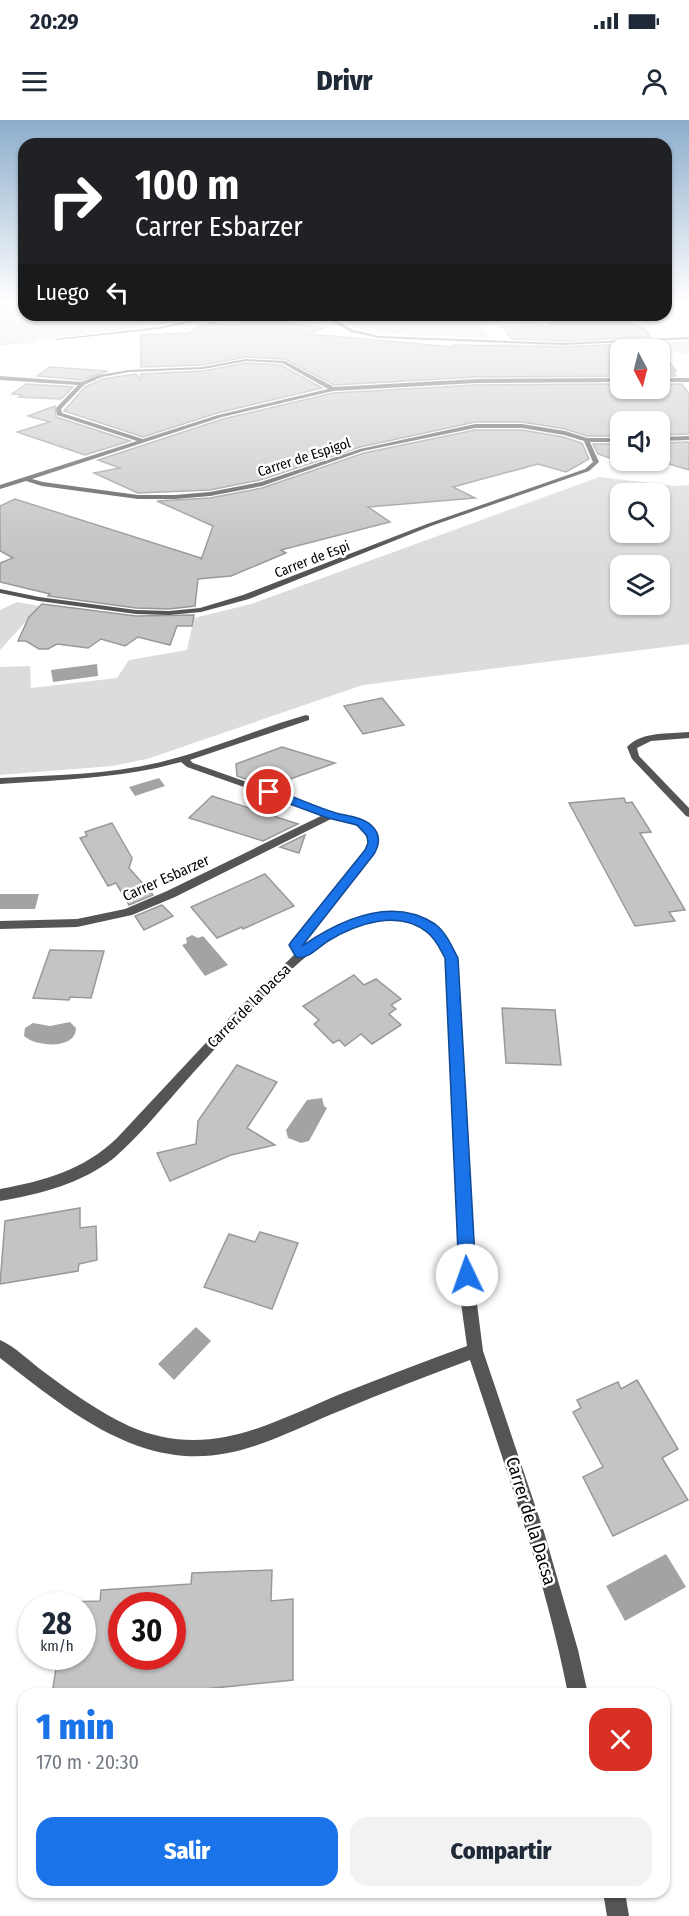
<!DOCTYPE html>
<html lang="es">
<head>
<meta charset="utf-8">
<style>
  :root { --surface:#fff; --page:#f2f2f3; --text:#1f2937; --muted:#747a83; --accent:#1a73e8 }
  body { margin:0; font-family:"Fira Sans Condensed",sans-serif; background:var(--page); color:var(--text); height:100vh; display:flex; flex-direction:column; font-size:22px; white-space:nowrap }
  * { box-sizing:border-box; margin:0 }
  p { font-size:20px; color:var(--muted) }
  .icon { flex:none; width:33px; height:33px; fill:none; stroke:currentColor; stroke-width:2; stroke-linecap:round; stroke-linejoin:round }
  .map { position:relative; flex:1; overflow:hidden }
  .side { position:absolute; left:18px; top:1568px; width:652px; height:210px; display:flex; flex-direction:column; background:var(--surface); border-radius:18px; box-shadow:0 2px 4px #0004 }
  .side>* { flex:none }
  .hud { position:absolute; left:18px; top:18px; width:654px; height:183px; border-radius:18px; box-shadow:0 2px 4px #0004; background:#202124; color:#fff; overflow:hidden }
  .needle { width:39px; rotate:173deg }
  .controls { position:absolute; left:610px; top:219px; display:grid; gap:12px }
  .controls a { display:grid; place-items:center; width:60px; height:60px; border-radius:12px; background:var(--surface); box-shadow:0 2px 4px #0004; font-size:30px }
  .speed { position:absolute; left:18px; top:1472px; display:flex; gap:12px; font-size:30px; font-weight:700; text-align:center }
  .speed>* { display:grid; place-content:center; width:78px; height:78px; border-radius:50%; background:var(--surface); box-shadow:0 2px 4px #0004; line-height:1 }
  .speed small { font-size:15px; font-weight:400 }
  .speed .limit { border:9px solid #d22; background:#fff; color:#111 }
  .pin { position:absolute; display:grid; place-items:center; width:51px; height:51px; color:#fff; margin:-26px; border:3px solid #fff; border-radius:50%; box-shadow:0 2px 6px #0007 }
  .me { position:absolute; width:66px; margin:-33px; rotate:357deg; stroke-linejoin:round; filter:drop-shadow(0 0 4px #0008) }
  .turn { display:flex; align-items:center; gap:21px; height:126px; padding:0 18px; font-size:27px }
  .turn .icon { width:78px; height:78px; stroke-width:2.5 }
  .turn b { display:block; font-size:42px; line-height:51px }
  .then { display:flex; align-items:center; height:57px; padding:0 18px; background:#0003; gap:12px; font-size:22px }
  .round { display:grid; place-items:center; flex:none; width:63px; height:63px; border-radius:18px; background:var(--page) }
  .head { display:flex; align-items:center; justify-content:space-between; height:102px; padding:0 18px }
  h1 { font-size:36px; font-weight:800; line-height:45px; color:var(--accent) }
  .action { display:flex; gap:12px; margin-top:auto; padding:12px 18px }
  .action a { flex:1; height:69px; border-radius:18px; background:var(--accent); color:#fff; font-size:24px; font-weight:800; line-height:69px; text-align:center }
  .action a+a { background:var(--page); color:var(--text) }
  .status { display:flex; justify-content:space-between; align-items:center; height:42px; padding:0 30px; background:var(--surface); direction:ltr }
  .status svg { height:16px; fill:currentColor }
  header { display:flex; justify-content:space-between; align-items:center; height:78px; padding:0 18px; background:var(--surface); font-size:27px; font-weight:800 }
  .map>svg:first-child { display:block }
  .green { fill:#dcdcdc; fill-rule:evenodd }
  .water { fill:#a3a3a3 }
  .building { fill:#c4c4c4; stroke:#999; stroke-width:1.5; fill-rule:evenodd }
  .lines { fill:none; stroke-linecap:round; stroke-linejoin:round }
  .path { stroke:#777; stroke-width:1.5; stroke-dasharray:1 1.5; stroke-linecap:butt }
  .street { fill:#555; fill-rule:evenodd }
  .route { fill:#1a73e8; stroke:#114b97; stroke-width:1.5 }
  .labels { text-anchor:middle; stroke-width:5; stroke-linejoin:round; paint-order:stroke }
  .far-street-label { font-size:14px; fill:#000; stroke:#fff }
  .street-label { font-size:15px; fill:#000; stroke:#fff }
  .near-street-label { font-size:18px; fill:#000; stroke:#fff }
</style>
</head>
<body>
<div class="status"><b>20:29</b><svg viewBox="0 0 49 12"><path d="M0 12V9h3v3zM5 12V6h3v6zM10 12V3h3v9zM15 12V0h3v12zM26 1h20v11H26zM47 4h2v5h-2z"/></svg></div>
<header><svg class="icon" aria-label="menu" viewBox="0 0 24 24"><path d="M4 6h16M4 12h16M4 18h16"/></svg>Drivr<svg class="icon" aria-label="person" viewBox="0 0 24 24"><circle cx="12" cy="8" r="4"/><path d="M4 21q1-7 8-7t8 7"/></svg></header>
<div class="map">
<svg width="689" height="1796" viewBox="0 0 689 1796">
  <rect width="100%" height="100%" fill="#fff"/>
  <!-- green -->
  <g class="green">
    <polygon points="0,181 24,181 24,195 203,195 161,205 0,224"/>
    <polygon points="334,195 611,195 477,200 491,218 374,213 352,207"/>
    <path d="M689,221V234C631,223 566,232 506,235L492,224L601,226Z"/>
    <path d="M599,357L677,366L689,365V524L363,565L147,639L112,646L0,655V547L30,546L31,568L117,558L129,540L187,530L194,498L251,484ZM621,374H660V412H621ZM621,446H660V484H621Z"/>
    <polygon points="17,482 40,486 0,530 0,490"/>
  </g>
  <!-- water -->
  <g class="water">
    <polygon points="97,544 98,556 53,562 51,550"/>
    <polygon points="159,658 165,666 135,676 129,667"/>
    <polygon points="0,774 39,774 35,789 0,789"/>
    <polygon points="192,815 198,818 203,816 228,845 205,856 182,825 187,823 186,818"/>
    <path d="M70,902L76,908C76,930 36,927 24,916L25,908L33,903L50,906Z"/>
    <polygon points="322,978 324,986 327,988 309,1021 301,1023 288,1018 286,1010 307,980"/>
    <polygon points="196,1207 211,1221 174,1260 158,1244"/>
    <polygon points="666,1434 686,1467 625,1501 606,1466"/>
  </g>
  <!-- building -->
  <g class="building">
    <polygon points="551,195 602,195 645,209 650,217 563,221 511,219 503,207 550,206"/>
    <polygon points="259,199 323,208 310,214 453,227 453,225 563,227 655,223 660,230 621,230 621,256 476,257 334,265 285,239 246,237 203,245 141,247 141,215 189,213 199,206 205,206 210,203 238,205"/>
    <polygon points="660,230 676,251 673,251 676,256 660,256"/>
    <polygon points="246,243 281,245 322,268 217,293 143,317 64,291 85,267 103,259 136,254 141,260 141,254 203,251"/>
    <polygon points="50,247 108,251 81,260 37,256"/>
    <polygon points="26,264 73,267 61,279 19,277 22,275 12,274"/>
    <polygon points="621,264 621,268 660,268 660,264 682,264 689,274 689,314 660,315 660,302 621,302 621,316 587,316 565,309 522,302 475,302 360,327 260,360 210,370 138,373 94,353 120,348 98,340 223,299 333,273 476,265"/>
    <polygon points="55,286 56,297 130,321 85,335 17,312 50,302 28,296"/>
    <polygon points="475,310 522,310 563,317 582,323 589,339 566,352 538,344 453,367 475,378 368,387 390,402 281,430 286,433 231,456 198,459 195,486 169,489 136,488 48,476 50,474 0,462 0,443 13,438 0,431 0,386 15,379 201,438 201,440 213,406 157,381 210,378 262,368 364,333"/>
    <polygon points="689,322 689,350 666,343 654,347 635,340 660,340 660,323"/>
    <polygon points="593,324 621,324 621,342 598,334"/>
    <polygon points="42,484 136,496 194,495 192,506 177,506 170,525 138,517 125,526 101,519 88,528 57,524 48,529 39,529 26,521 18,521 29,497"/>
    <polygon points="382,578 404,605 363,614 344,586"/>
    <polygon points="282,627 335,643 268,667 237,656 236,644"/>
    <polygon points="212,676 298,704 263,721 189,698"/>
    <polygon points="624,678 626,683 632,682 651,712 640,713 685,790 669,792 675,801 635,806 569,683"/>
    <polygon points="112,703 132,738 129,748 153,775 129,785 116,763 108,766 80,718 87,716 85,712"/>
    <polygon points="305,715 299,733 280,727"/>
    <polygon points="265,754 294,786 243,809 242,807 217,818 191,787"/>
    <polygon points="162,785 173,796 144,810 135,796"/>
    <polygon points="50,830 104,831 91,878 70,877 69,880 33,878"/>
    <polygon points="354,855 364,865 376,859 401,879 391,885 396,889 389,894 401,905 372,924 361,914 345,926 339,920 333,923 314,904 319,900 303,886"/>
    <polygon points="502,888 555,890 561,945 506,943"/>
    <polygon points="237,945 277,962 247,1008 275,1025 231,1035 170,1061 157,1033 196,1024 198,1001"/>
    <polygon points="80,1088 80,1108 96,1106 97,1140 79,1144 78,1151 0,1164 5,1101"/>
    <polygon points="260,1112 298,1123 272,1189 204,1167 229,1114 255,1122"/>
    <polygon points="637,1260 678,1329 662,1338 688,1380 613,1416 583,1357 603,1347 573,1292 581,1288 577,1280 618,1262 621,1269"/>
    <path d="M272,1450L271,1481L293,1479V1560L195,1570V1574H52L58,1536H82V1485H64L65,1482L100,1481L101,1470L191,1464L192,1453ZM122,1485H172V1536H122Z"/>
  </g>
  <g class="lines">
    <!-- path -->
    <polyline class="path" points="0,225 37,221"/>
    <!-- street -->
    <g class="street">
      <polygon points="213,195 221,195 160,209 56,220 54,219 160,207"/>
      <polygon points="321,195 326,195 354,210 379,216 563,223 689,217 689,219 563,225 379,218 351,212"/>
      <path d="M246,239L285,241L334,267L476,259L621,258V262L476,263L333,271L222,297L32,359L43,362L138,375H175L210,372L261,362L360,329L475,304H522L565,311L587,318H621V322H590L599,342L589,351L431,406L249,479L201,492L169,495L136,494L39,481L0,473V469L39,477L136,490L169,491L200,488L243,475L427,404L585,349L593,342L584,321L564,315L522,308H475L363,331L262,366L210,376L175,379H138L42,366L26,361L0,369V365L137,321L57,295L56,288L78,265L0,260V256L81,262L99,255L129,250L203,247ZM246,241L282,243L328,269L218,295L143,319L62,293L61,289L84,265L102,257L129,252L203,249Z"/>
      <rect x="660" y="258" width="29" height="4"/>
      <polygon points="689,316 689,320 660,321 660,317"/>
      <path d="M306,595L309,596V600L190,640L193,643L335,693L364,701L374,709L379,723L375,732L301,825L303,828C352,789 424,768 457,838L476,1176L483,1231L544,1412L578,1530L588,1574H568C546,1460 506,1350 470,1240C427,1256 385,1272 342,1290C270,1319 219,1354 138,1326C86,1307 43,1271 0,1238V1220C16,1227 30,1242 44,1252C71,1272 99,1292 129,1306C209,1341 270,1303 343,1273C384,1257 425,1241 467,1226L460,1176L445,838C427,796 383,790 345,810C314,826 288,852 264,877C234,908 205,939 177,971C157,994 137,1018 114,1038C81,1064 40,1074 0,1081V1069C44,1061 84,1050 117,1018L230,897L295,834L289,825L291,822L365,731L369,723C362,703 352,704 333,698L175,777L132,795L77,807L0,809V801L77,799L125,789L167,771L323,695L187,647L181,642C122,658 61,660 0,664V658C54,655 108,655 161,642C210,630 257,609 306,595Z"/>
      <path d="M689,612V618L651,621L637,628L639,636L689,688V697L686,696L632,639L627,627C642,611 669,614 689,612Z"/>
      <polygon points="603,1772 625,1772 629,1796 607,1796"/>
    </g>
  </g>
  <!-- sky -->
  <linearGradient id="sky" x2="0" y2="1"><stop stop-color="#8cadcc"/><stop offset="0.42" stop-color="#fff"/><stop offset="1" stop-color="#fff" stop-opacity="0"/></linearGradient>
  <rect width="689" height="433" fill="url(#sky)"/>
  <!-- route -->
  <path class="route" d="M269,669C292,675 313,686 336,693C347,696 362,697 371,705C381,714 380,724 374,734L302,826C340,800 392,776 435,804C446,812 452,827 458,838L476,1155L473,1161L467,1163L461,1161L459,1155L445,838C440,829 436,819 427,812C398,789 356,804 328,821C318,827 308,840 296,837L289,825L291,822L365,730L368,723L367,716L357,705L328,698L265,675L263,672Z"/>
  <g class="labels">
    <!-- far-street labels -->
    <g class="far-street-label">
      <text transform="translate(304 337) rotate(-18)" y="5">Carrer de Espigol</text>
      <text transform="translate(312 439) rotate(-21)" y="5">Carrer de Espi</text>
    </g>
    <!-- street labels -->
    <g class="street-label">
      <text transform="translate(166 758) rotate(-24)" y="5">Carrer Esbarzer</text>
      <text transform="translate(249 886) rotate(-45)" y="5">Carrer de la Dacsa</text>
    </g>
    <!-- near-street labels -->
    <g class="near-street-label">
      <text transform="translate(531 1401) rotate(73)" y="6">Carrer de la Dacsa</text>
    </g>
  </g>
</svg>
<div class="controls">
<a><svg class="needle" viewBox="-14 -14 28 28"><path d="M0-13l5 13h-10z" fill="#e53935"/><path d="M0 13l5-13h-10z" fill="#747a83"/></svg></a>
<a><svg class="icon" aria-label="sound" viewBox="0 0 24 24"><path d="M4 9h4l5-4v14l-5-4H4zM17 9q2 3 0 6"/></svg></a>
<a><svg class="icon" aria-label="search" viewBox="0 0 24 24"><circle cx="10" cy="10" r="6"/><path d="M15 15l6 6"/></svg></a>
<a><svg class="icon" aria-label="layers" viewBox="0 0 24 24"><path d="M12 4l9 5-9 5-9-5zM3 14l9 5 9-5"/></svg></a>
</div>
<div class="speed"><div>28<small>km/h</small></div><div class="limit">30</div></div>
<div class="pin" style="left:269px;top:672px;background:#d93025"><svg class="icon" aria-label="arrive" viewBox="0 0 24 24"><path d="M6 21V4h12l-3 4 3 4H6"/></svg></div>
<svg class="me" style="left:467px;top:1155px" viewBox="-20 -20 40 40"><circle r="19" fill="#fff"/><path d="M0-13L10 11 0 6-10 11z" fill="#1a73e8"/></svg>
<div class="hud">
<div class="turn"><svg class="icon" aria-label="right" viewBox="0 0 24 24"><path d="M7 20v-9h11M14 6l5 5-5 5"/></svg><div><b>100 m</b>Carrer Esbarzer</div></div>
<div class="then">Luego<svg class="icon" aria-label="left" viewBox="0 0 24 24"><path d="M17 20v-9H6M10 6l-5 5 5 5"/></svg></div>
</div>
<section class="side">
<div class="head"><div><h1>1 min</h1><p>170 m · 20:30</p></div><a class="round" style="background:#d93025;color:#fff"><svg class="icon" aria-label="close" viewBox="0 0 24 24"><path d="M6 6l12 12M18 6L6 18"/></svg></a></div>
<div class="action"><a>Salir</a><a>Compartir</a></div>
</section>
</div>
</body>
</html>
